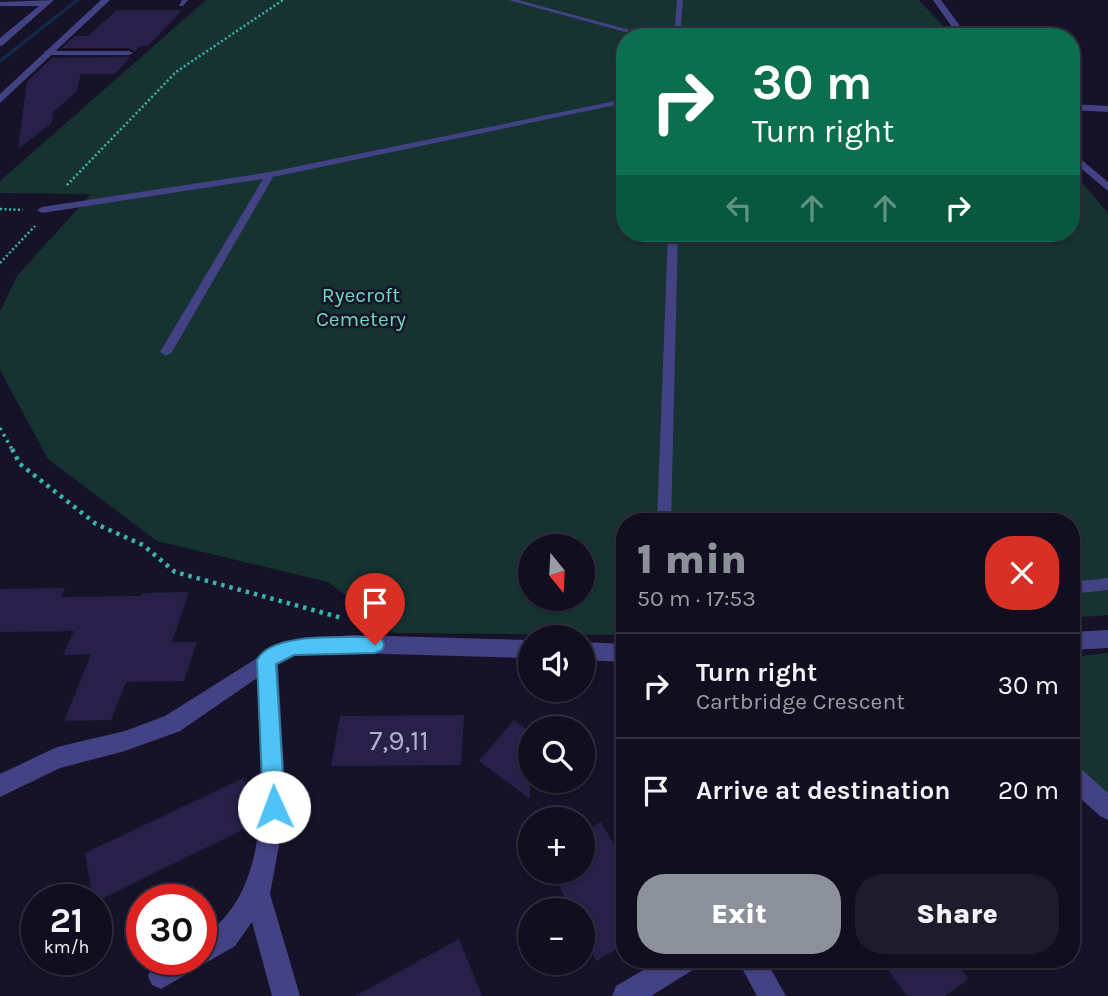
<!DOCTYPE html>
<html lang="en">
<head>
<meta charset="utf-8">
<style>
  :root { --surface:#100e1f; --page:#1e1c2c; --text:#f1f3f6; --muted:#9c9ca4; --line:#302e3d; --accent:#8c9099 }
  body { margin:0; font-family:Karla,sans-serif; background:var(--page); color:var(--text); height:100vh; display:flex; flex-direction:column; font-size:26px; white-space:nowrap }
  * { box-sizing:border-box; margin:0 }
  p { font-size:23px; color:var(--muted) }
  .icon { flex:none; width:38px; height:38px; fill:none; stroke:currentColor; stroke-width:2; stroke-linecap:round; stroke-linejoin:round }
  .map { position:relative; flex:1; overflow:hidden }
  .details { position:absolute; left:616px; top:513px; width:464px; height:455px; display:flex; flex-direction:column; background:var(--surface); border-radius:28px; box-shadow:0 2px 5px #0004,0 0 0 2px var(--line) }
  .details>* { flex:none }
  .banner { position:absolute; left:616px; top:28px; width:464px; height:214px; border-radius:28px; box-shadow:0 2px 5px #0004,0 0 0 2px var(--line); background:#0b6e4f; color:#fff; overflow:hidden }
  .needle { width:46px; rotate:162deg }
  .controls { position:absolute; left:518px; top:534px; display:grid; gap:14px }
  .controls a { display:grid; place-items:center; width:77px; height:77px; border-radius:50%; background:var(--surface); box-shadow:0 2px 5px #0004,0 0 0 2px var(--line); font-size:35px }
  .speed { position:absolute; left:21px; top:884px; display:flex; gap:14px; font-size:35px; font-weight:700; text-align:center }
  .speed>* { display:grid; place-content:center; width:91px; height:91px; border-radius:50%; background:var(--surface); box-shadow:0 2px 5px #0004,0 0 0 2px var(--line); line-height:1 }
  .speed small { font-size:18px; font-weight:400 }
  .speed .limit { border:10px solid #d22; background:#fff; color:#111 }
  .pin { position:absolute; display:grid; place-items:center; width:60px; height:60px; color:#fff; margin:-72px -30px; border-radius:50% 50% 50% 0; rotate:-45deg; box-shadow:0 0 7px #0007 }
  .pin .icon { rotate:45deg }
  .me { position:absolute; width:77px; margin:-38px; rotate:358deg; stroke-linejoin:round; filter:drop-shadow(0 0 5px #0008) }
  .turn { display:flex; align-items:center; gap:24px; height:147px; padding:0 21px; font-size:32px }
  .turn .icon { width:91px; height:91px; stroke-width:2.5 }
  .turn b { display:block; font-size:49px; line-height:60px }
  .lanes { display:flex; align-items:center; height:66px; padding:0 21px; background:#0003; justify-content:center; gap:35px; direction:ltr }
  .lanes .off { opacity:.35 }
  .round { display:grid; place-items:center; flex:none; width:74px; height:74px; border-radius:28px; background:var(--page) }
  .headline { display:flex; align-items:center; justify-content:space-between; height:119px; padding:0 21px }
  h1 { font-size:42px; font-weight:800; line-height:52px; color:var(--accent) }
  .cta { display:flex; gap:14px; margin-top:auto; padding:14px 21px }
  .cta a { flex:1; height:80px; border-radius:28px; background:var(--accent); color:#fff; font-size:28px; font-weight:800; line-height:80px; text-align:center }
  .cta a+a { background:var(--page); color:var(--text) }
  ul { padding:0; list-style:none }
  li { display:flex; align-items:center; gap:21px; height:105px; padding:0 21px; border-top:2px solid var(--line) }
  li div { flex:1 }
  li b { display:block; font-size:26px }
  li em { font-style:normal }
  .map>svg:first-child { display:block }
  .green { fill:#163331; fill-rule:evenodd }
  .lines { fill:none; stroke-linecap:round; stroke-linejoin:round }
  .stream { fill:#132a4d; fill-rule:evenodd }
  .building { fill:#282049 }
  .path-far2 { stroke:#3ab4aa; stroke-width:2.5; stroke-dasharray:2 2.5; stroke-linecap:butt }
  .path-far1 { stroke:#3ab4aa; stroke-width:3.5; stroke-dasharray:2.5 4.5; stroke-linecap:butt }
  .path { stroke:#3ab4aa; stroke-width:4.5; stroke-dasharray:3.5 5; stroke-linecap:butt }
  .service { fill:#434284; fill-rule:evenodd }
  .minor { fill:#434284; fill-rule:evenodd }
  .tertiary { fill:#434284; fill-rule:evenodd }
  .route { fill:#4fc3f7; stroke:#337fa1; stroke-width:2 }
  .labels { text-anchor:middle; stroke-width:5; stroke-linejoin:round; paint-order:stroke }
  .far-park-label { font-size:21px; fill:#6ed8bc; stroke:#161329 }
  .near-number-label { font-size:28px; fill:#b3aecf }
</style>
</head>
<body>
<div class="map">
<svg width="1108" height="996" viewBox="0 0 1108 996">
  <rect width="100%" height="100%" fill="#161329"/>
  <!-- green -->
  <g class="green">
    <path d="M206,0H919L953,37H625V233H1071V170L1108,213V615L1071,618V522H625V635L394,633L328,582L157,541L48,459L0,370V312L17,276L91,194L0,193V181ZM530,546H583V598H530Z"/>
    <polygon points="1108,653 1108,795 1071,762 1071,657"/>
  </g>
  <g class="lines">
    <!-- stream -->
    <polygon class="stream" points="75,0 80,0 0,63 0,59"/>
  </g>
  <!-- building -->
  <g class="building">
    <polygon points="117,10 182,10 148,46 140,46 135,52 129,48 62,48 75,36 88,36"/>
    <polygon points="130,57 115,74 81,74 76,92 53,112 52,123 18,149 27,82 52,58"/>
    <polygon points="65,588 61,597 141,596 143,593 189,592 172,642 197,642 184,681 126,682 111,720 64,721 91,654 63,655 74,631 0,632 0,589"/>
    <polygon points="464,715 461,765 331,766 340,716"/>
    <polygon points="514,720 530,732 530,799 479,761"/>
    <polygon points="244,778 256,823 96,902 93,900 85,853"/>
    <polygon points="601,822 625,864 625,944 596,961 583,934 583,910 571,910 552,872 583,872 583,832"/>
    <polygon points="459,939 482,996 355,996"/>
    <polygon points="880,959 953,959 968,979 945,996 907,996"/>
  </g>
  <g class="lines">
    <!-- path-far2 -->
    <g class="path-far2">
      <polyline points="67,185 176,72 283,0"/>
      <polyline points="0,209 23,210"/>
      <polyline points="0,263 35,226"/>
    </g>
    <!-- path-far1 -->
    <polyline class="path-far1" points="0,428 13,451"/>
    <!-- path -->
    <polyline class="path" points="12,449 20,464 96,524 143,545 175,572 342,618"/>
    <!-- service -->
    <g class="service">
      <polygon points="182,0 188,0 183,6 179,6"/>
      <polygon points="508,0 518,0 656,37 644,37"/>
      <polygon points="677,0 683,0 680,37 674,37"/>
      <polygon points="44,51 129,51 133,53 129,55 47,55"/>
      <polygon points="625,99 625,103 273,177 172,352 166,356 160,352 263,179 42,213 37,210 42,207 270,172"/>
      <polygon points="668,233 678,233 671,522 657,522"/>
      <polygon points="1108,578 1108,590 1071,594 1071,582"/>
    </g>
    <!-- minor -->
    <g class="minor">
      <polygon points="54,0 3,45 0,46 0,38 39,6 0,6 0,2"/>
      <polygon points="101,0 110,0 0,103 0,94"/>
      <polygon points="1071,104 1108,106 1108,112 1071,110"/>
      <polygon points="1108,630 1108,648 1071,650 1071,632"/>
      <path d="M353,635L530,640V658L353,653L294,656L278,665L286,807L270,894L300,996H272L252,922L235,946L161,989L152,985L148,976C157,954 181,959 201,959V937C280,890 260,756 257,678L180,731L125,751L60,768L0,797V774L57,747L125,731L165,716L284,641Z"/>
      <polygon points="583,642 625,644 625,662 583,660"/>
      <polygon points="1071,764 1079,767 1108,793 1108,820 1100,816 1071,790"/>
      <polygon points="662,959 700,959 696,968 651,996 612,996 616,986"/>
      <polygon points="737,959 765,959 786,996 757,996"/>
    </g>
    <!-- tertiary -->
    <g class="tertiary">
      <polygon points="933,0 941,0 968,37 959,37"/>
      <polygon points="1071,151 1108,182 1108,191 1071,160"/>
    </g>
  </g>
  <!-- route -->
  <path class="route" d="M375,637L382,639L384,645L382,650L375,653L294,655L276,664L285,807L282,814L274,818L267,814L263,807L257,660C271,631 348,638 375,637Z"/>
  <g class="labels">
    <!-- far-park labels -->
    <g class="far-park-label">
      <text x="361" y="302">Ryecroft<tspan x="361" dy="24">Cemetery</tspan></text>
    </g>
    <!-- near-number labels -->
    <g class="near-number-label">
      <text x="399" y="750">7,9,11</text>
    </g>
  </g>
</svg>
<div class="controls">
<a><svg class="needle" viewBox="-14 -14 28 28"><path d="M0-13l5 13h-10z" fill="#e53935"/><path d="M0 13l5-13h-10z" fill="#9c9ca4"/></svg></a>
<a><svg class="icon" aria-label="sound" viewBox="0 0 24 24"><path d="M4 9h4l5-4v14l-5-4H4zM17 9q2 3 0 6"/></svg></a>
<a><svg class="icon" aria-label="search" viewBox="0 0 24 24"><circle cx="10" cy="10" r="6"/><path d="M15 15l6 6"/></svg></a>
<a>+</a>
<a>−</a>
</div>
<div class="speed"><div>21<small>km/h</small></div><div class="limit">30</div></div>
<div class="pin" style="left:375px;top:645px;background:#d93025"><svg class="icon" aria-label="arrive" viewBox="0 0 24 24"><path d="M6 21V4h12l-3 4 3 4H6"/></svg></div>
<svg class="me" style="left:274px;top:807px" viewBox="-20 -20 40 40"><circle r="19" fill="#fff"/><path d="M0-13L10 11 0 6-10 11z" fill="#4fc3f7"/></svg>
<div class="banner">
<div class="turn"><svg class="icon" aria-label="right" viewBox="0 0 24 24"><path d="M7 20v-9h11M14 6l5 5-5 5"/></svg><div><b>30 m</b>Turn right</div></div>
<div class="lanes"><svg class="icon off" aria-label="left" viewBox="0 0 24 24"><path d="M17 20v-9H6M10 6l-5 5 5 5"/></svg><svg class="icon off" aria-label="ahead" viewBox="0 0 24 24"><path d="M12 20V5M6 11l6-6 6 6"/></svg><svg class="icon off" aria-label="ahead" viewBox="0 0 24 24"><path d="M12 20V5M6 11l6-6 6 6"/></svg><svg class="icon" aria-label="right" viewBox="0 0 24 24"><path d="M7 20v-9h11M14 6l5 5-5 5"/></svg></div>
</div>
<section class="details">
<div class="headline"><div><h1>1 min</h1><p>50 m · 17:53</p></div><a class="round" style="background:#d93025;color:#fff"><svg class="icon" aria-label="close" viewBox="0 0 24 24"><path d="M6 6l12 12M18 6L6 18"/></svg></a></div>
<ul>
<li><svg class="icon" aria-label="right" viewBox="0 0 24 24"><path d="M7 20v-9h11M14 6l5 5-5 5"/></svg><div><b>Turn right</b><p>Cartbridge Crescent</p></div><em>30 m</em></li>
<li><svg class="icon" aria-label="arrive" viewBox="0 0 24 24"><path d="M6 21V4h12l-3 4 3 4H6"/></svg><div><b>Arrive at destination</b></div><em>20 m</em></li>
</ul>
<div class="cta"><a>Exit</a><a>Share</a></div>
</section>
</div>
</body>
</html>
